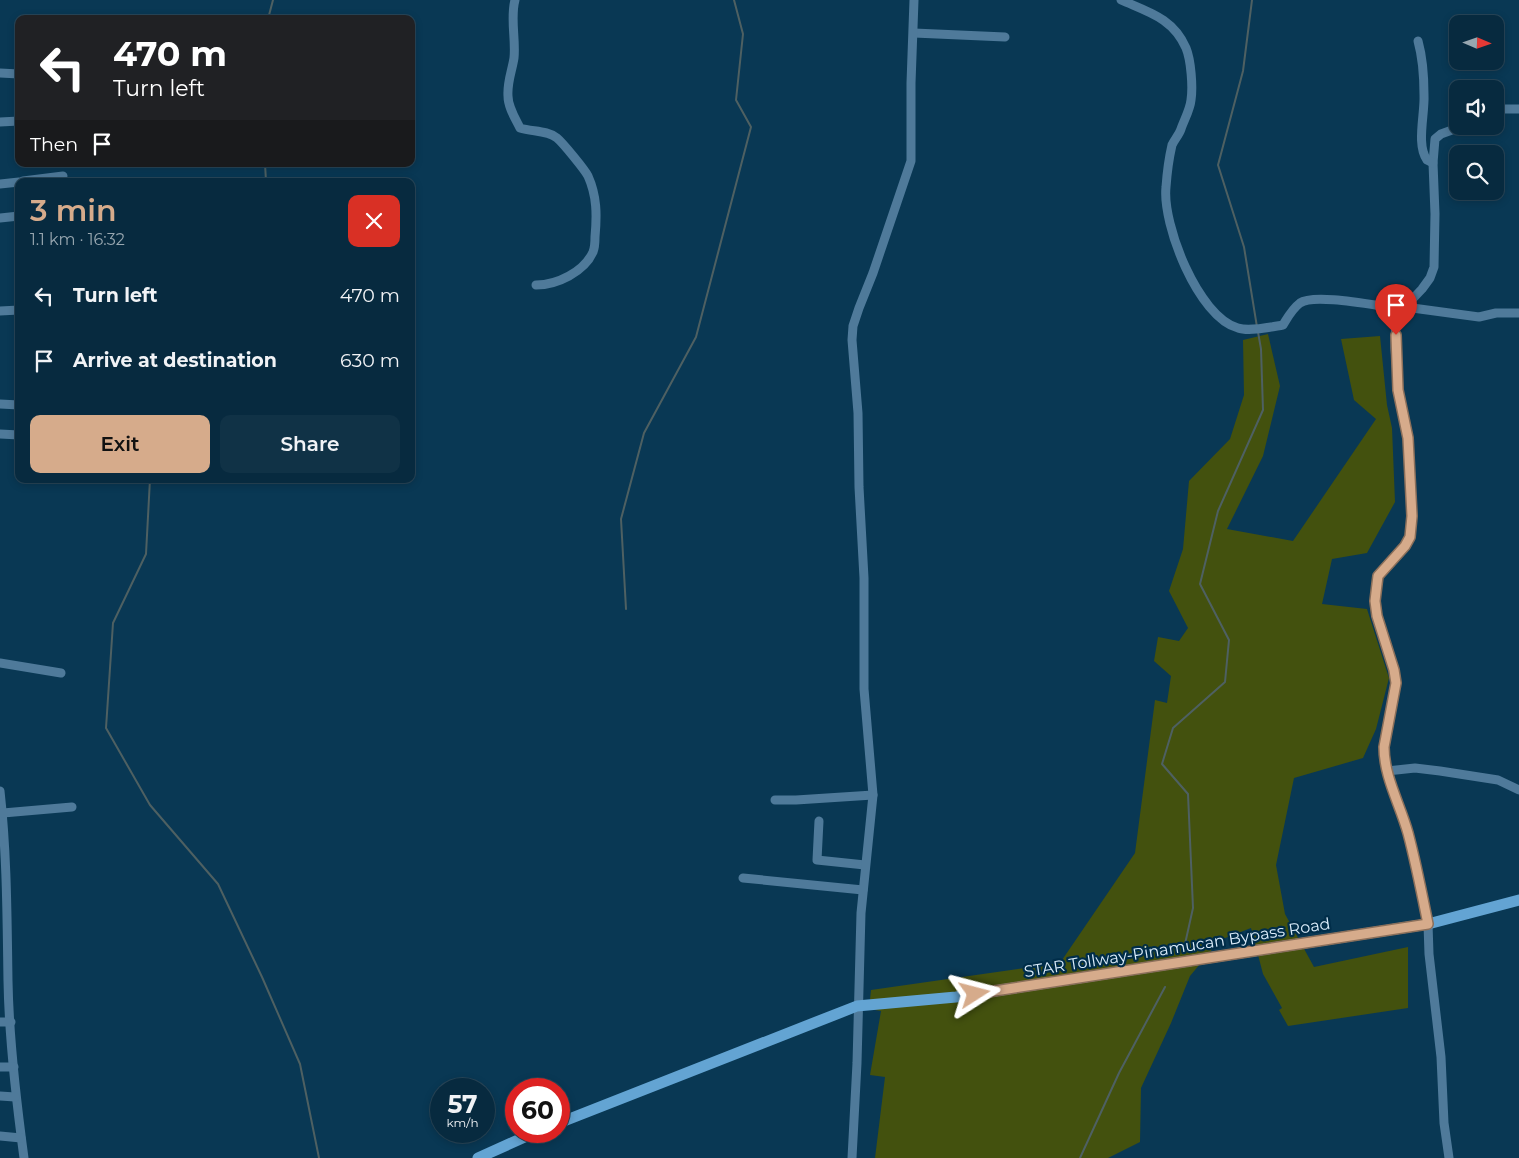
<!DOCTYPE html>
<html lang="en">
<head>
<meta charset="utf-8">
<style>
  :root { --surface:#072a3f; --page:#103246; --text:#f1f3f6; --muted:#98a7b0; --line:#284659; --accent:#d6ab8b }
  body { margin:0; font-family:Montserrat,sans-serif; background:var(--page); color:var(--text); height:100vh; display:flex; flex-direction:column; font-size:19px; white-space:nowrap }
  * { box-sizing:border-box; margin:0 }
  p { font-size:16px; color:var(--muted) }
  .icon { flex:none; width:28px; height:28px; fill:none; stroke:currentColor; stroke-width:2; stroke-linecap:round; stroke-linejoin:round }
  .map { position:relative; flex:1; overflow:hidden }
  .drawer { position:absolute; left:15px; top:178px; width:400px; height:305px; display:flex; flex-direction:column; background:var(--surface); border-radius:10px; box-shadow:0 2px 8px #0003,0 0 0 1px var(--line) }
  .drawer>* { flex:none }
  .hud { position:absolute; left:15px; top:15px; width:400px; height:152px; border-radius:10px; box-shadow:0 2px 8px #0003,0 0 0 1px var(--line); background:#202124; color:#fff; overflow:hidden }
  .needle { width:32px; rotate:92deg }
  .tools { position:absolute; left:1449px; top:15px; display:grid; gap:10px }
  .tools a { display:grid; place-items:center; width:55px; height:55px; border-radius:10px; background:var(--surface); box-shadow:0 2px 8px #0003,0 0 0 1px var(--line); font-size:25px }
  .speed { position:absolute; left:430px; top:1078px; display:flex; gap:10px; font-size:25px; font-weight:700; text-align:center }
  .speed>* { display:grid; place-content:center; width:65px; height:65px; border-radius:50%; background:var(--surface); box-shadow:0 2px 8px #0003,0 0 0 1px var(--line); line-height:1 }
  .speed small { font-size:12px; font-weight:400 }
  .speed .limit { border:8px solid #d22; background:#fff; color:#111 }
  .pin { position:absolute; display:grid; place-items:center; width:42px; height:42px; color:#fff; margin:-51px -21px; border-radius:50% 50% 50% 0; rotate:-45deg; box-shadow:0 0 5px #0007 }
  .pin .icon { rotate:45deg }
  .me { position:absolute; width:55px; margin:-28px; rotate:81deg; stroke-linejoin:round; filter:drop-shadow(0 0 4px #0008) }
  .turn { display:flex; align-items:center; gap:18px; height:105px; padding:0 15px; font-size:22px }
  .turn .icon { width:65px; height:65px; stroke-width:2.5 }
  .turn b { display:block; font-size:35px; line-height:42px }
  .then { display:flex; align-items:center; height:48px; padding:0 15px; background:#0003; gap:10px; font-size:19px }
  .round { display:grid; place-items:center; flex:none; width:52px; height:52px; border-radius:10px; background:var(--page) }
  .headline { display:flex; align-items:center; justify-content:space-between; height:85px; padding:0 15px }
  h1 { font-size:30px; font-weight:600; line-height:38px; color:var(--accent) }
  .action { display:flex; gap:10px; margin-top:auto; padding:10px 15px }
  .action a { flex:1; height:58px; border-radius:10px; background:var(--accent); color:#111; font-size:20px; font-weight:600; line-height:58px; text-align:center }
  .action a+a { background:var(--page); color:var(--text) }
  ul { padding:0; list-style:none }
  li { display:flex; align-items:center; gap:15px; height:65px; padding:0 15px }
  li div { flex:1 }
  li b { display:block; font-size:19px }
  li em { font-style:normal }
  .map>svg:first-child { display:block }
  .green { fill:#43510e }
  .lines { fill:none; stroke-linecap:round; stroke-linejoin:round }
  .stream { stroke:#4e6062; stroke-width:2 }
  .minor { stroke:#4f7a9a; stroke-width:9 }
  .major { stroke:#63a4d3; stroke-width:11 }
  .route-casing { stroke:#8b6f5a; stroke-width:12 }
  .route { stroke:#d6ab8b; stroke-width:9 }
  .labels { text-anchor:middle; stroke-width:4.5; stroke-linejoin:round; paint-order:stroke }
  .street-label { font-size:16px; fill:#dbedfb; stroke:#002d49 }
</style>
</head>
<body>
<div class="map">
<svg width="1519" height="1158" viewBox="0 0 1519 1158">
  <rect width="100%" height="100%" fill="#093854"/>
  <!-- green -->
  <polygon class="green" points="1268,334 1280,386 1263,456 1227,529 1293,541 1376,419 1354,400 1341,339 1380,336 1387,405 1392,428 1395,502 1367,553 1332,559 1322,604 1367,609 1389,678 1376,729 1363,758 1294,778 1276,865 1285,914 1314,967 1408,947 1408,1008 1288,1026 1279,1010 1282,1008 1263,974 1251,928 1220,940 1190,976 1171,1023 1141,1088 1140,1142 1108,1158 875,1158 885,1077 870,1075 881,1011 869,1009 871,990 1060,963 1135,853 1155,700 1167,703 1171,676 1154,661 1158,637 1179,641 1188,628 1169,591 1183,549 1189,481 1230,439 1244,395 1243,340"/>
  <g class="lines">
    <!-- stream -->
    <g class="stream">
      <polyline points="1252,0 1243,71 1218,165 1244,247 1257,327"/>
      <polyline points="268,19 273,0"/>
      <polyline points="265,164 266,181"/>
      <polyline points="150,479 146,554 113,623 106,728 150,805 218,884 262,977 300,1064 319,1158"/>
      <polyline points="626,609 621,519 644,433 696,337 751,127 736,100 743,34 734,0"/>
      <polyline points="1185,944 1193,908 1188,794 1162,764 1173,728 1225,682 1229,640 1200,584 1218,511 1263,410 1261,349 1258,332"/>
      <polyline points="1080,1158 1119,1073 1165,987"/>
    </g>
    <!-- minor -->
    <g class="minor">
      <path d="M515,0C510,18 516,39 514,58C512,71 507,82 508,96C508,107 515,118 520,128C532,132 547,130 557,138C563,143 585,170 588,176C597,196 597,215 595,237C595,241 595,247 593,252C584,272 557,285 536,285"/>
      <path d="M1121,0C1148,12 1173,18 1186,48C1191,60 1193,87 1191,100C1190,110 1184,120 1181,129C1179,135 1174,140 1172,145C1169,158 1167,173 1166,187C1162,224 1198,317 1238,328C1249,332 1271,327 1283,325C1288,317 1292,309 1300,303C1314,293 1377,306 1396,308L1405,307L1422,289L1430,278L1434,267L1435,214L1433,163L1435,139L1441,134L1463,126"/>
      <polyline points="914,33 1005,37"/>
      <path d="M1418,41C1423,59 1424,76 1424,95C1425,114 1416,145 1427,160L1433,163"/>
      <polyline points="0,73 19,74"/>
      <polyline points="1495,109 1519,109"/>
      <polyline points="0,122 19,121"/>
      <polyline points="23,181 63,176"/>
      <polyline points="0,184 19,182"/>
      <polyline points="0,218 19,216"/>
      <polyline points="1405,307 1479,317 1496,313 1519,313"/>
      <polyline points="1396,308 1395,348 1398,390 1408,438 1412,517 1410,537 1405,546 1378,576 1377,584 1375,601 1377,616 1394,670 1396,683 1384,747 1387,771 1414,854 1428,924 1429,954 1441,1057 1444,1123 1449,1158"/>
      <polyline points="0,311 19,310"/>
      <polyline points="0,404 19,405"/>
      <polyline points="0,434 19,435"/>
      <polyline points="0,663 61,673"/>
      <polyline points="1387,771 1415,768 1440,771 1498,780 1519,790"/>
      <path d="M0,791C7,854 7,917 8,981C9,1040 16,1099 24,1158"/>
      <polyline points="775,800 796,800 873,795"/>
      <polyline points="3,813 72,807"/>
      <polyline points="819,821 817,860 865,865"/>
      <polyline points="743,878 863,890"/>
      <polyline points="0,1022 11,1022"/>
      <polyline points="0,1067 14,1067"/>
      <polyline points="0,1096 15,1097"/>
      <polyline points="0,1136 21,1138"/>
      <polyline points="852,1158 857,1063 861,913 873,795 864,689 864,578 859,487 858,413 852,340 853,326 859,308 873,273 911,161 911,83 914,0"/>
    </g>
    <!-- major -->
    <g class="major">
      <polyline points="559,1123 857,1006 956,997 1428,924 1519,900"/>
      <polyline points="478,1158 538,1131"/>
    </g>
  </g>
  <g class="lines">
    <defs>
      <path id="route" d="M975,994L1428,924C1422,894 1416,863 1408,833C1400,804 1384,777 1384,747L1396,683L1394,670L1377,616L1375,601L1377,584L1378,576L1405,546L1410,537L1412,516L1408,438L1398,390L1396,335"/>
    </defs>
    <!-- route casing -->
    <use href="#route" class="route-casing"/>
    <!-- route -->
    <use href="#route" class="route"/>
  </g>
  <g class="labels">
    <!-- street labels -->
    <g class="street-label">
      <text transform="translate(1177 947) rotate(-9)" y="6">STAR Tollway-Pinamucan Bypass Road</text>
    </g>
  </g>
</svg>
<div class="tools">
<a><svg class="needle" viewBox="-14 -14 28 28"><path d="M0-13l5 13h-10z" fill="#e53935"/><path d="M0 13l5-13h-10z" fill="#98a7b0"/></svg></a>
<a><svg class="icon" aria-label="sound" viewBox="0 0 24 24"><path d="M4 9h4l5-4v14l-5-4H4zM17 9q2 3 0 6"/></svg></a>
<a><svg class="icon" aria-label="search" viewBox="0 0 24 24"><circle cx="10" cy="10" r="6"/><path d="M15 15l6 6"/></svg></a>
</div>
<div class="speed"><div>57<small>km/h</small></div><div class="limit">60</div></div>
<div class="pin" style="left:1396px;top:335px;background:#d93025"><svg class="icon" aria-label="arrive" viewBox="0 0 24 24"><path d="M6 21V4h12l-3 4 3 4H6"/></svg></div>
<svg class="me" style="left:975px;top:994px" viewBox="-20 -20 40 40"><path d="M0-17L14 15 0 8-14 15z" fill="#d6ab8b" stroke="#fff" stroke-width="4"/></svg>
<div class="hud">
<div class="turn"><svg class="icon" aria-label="left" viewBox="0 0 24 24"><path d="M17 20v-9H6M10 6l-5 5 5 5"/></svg><div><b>470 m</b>Turn left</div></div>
<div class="then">Then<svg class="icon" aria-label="arrive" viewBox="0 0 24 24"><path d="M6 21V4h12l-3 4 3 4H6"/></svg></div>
</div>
<section class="drawer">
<div class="headline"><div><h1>3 min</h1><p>1.1 km · 16:32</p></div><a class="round" style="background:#d93025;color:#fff"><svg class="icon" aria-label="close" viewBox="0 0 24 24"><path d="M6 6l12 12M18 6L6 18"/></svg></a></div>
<ul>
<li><svg class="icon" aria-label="left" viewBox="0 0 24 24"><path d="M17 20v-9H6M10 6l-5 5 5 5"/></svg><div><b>Turn left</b></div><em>470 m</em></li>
<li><svg class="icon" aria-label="arrive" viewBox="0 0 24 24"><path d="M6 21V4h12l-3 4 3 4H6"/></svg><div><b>Arrive at destination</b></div><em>630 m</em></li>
</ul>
<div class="action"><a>Exit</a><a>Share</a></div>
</section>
</div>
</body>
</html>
